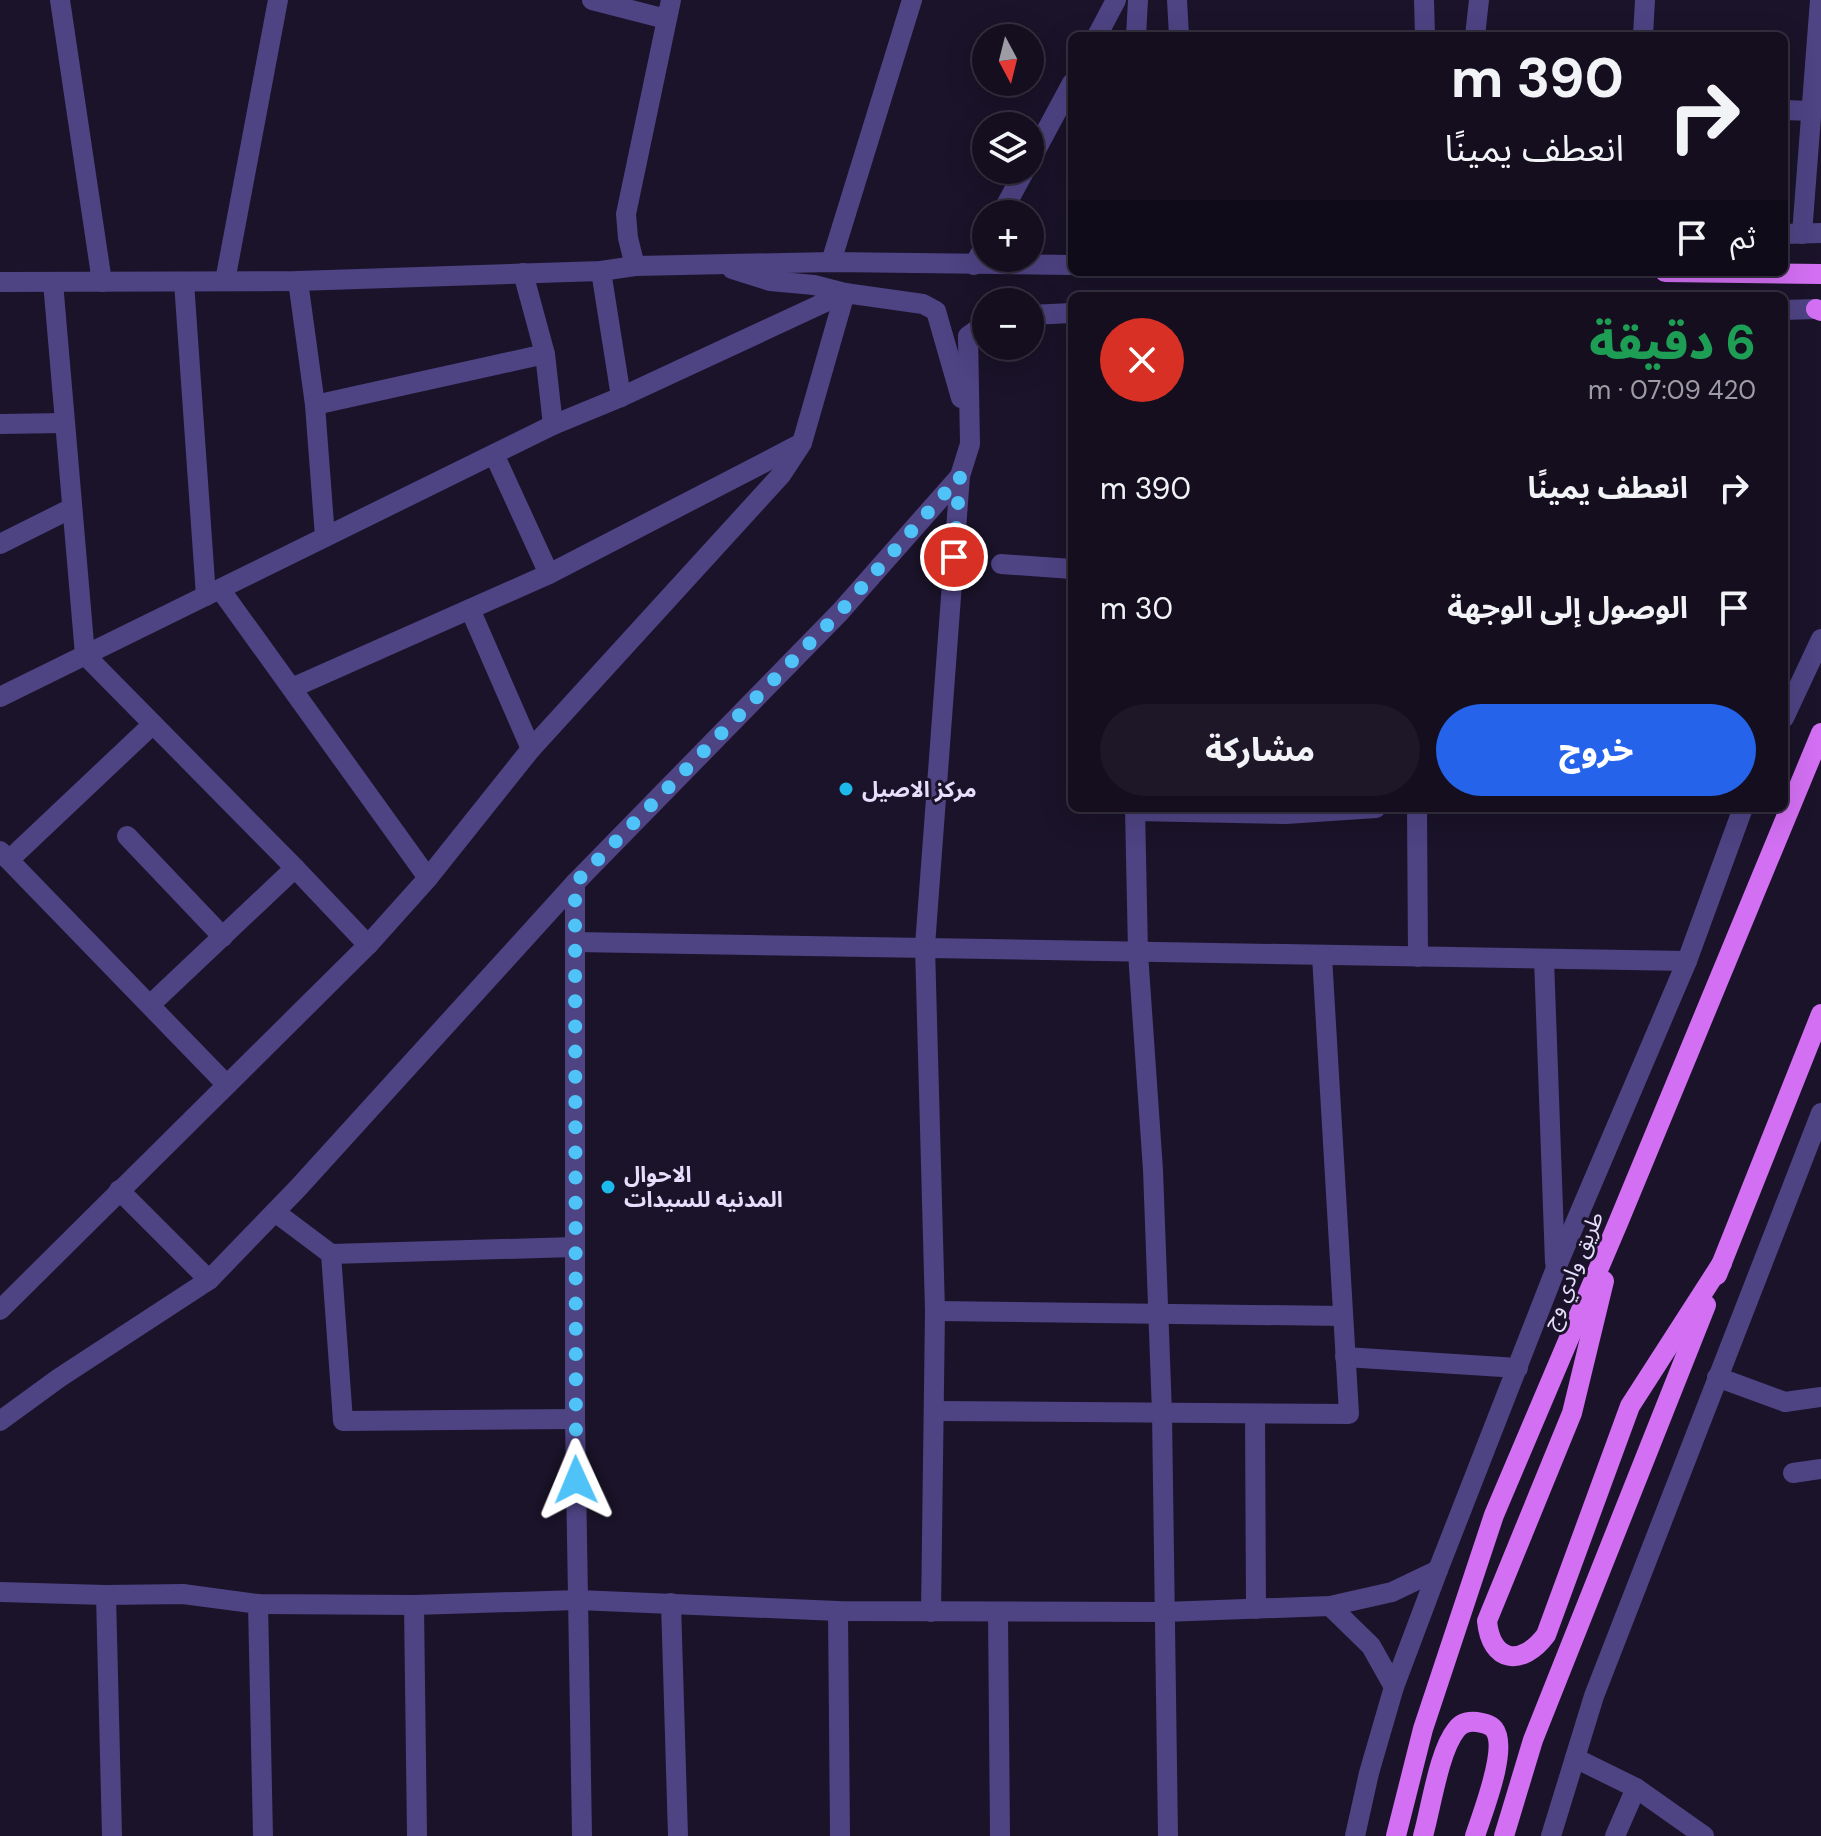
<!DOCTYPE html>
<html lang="ar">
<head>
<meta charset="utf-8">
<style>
  :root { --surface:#140e1f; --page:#1d1728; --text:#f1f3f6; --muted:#9d9ca4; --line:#332e3d; --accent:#2563eb }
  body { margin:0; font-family:"DM Sans","Noto Sans Arabic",sans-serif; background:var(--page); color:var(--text); direction:rtl; height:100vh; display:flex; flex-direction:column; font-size:30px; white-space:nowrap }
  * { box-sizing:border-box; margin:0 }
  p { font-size:26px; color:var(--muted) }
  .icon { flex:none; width:44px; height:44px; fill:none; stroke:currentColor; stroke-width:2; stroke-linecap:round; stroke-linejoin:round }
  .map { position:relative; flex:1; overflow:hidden; direction:ltr }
  .side { position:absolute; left:1068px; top:292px; width:720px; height:520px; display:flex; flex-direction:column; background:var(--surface); border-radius:12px; box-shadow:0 8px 32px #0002,0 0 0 2px var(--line); direction:rtl }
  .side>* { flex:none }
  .banner { position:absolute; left:1068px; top:32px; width:720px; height:244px; border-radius:12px; box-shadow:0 8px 32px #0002,0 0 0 2px var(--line); direction:rtl; background:#140e1f; color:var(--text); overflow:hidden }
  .needle { width:52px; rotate:173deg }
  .controls { position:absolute; left:972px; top:24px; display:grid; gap:16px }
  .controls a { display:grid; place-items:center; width:72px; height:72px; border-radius:50%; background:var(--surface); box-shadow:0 8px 32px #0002,0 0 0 2px var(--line); font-size:40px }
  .pin { position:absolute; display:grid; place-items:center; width:68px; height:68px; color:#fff; margin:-34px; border:4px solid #fff; border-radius:50%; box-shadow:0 2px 8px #0007 }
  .me { position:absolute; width:88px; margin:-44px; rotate:359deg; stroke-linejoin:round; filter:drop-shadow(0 0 6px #0008) }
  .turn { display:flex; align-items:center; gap:28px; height:168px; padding:0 32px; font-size:36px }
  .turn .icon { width:104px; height:104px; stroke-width:2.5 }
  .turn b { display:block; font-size:56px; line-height:68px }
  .then { display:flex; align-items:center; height:76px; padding:0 32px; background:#0003; gap:16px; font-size:30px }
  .round { display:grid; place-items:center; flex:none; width:84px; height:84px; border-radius:42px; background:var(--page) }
  .overview { display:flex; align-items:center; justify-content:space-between; height:136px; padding:0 32px }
  h1 { font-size:48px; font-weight:800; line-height:60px; color:#1e9e55 }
  .cta { display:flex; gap:16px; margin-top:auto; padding:16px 32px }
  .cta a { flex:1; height:92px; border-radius:48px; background:var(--accent); color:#fff; font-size:32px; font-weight:800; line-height:92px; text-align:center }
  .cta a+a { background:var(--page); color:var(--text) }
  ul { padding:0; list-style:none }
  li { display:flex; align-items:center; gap:24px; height:120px; padding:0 32px }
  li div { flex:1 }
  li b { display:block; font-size:30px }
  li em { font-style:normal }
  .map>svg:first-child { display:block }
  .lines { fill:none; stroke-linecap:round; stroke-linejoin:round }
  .minor { stroke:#4e4383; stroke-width:20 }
  .major { stroke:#d26ff2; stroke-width:20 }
  .route { stroke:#4fc3f7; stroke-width:14; stroke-dasharray:0 25.2 }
  .poi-dot { fill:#1cb9ea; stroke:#1a1329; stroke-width:3 }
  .labels { text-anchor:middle; stroke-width:6; stroke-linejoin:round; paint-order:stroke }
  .poi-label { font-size:22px; font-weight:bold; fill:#e5defc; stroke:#1a1329; text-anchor:start }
  .street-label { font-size:22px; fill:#e5defc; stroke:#1a1329 }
</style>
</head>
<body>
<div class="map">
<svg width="1821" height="1836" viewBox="0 0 1821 1836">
  <rect width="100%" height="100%" fill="#1a1329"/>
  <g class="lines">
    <!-- minor -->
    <g class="minor">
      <polyline points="60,0 102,282"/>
      <polyline points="592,0 666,19"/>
      <polyline points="1177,0 1179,36"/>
      <polyline points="1424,0 1425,36"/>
      <polyline points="1097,36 1116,0"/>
      <polyline points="1136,36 1138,0"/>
      <polyline points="1475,36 1479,0"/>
      <polyline points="1643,36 1645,0"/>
      <polyline points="1784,110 1811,111"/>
      <polyline points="1030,161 1072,83"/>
      <polyline points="1001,214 1025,170"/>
      <polyline points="1784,234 1821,233"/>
      <polyline points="1802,234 1820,0"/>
      <polyline points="831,262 912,0"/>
      <polyline points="974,265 986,243"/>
      <polyline points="635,266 628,238 626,214 671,0"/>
      <polyline points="732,269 770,281 814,285 845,293 923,304 936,311 961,398"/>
      <polyline points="601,271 621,397"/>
      <polyline points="523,273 545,354 553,425"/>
      <polyline points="225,281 278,0"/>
      <polyline points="298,281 315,405 325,537"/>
      <polyline points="0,282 298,281 601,271 635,266 831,262 1072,265"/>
      <polyline points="53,282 85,655 295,868 368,945"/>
      <polyline points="184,282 206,596"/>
      <polyline points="1784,310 1816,309"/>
      <polyline points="1030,315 1072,313"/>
      <polyline points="315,405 545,354"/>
      <polyline points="0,424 65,423"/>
      <polyline points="494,454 549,574"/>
      <polyline points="0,544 72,508"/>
      <polyline points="1001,564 1072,569"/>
      <polyline points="220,589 428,878"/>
      <polyline points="470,609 531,749"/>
      <polyline points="292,688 549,574 800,444"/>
      <polyline points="0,697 553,425 621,397 845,293"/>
      <polyline points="1784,718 1821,639"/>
      <polyline points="1135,808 1138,953 1153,1170 1162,1413 1168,1836"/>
      <polyline points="1417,808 1418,957"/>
      <polyline points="1135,811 1286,814 1376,808"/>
      <polyline points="127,836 223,937"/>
      <polyline points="0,851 226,1084"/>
      <polyline points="9,860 153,724"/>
      <polyline points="575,883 575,1419 582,1836"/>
      <polyline points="575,942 1687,961"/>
      <polyline points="1544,959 1555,1263"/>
      <polyline points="150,1005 295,868"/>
      <polyline points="119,1190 209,1280"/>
      <polyline points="275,1212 331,1254 574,1247"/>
      <polyline points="331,1254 343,1421 575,1419"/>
      <polyline points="0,1310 368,945 428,878 531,749 781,475 802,443 845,293"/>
      <polyline points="935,1311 1343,1316"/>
      <polyline points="1345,1357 1518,1368"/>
      <polyline points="1717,1377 1785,1402 1821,1397"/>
      <polyline points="934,1411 1349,1414 1322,956"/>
      <polyline points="1255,1414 1256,1609"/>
      <polyline points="0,1421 59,1378 209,1280 298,1188 575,883 840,612 960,476"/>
      <polyline points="1793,1473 1821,1469"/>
      <polyline points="0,1592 106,1595 183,1594 258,1604 414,1605 578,1600 838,1611 1164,1612 1330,1606 1392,1592 1438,1570"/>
      <polyline points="106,1595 112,1836"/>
      <polyline points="671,1603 678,1836"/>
      <polyline points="258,1604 263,1836"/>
      <polyline points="414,1605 417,1836"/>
      <polyline points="1330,1606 1371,1646 1394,1687"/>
      <polyline points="838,1611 840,1836"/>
      <polyline points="931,1612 935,1311 925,946 960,476 970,444 968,336 986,323"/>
      <polyline points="998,1613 1000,1836"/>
      <polyline points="1575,1758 1636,1788 1704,1836"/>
      <polyline points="1355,1836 1369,1773 1394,1687 1438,1570 1556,1268 1687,961 1743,808"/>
      <polyline points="1551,1836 1594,1696 1821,1113"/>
      <polyline points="1615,1836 1636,1788"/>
    </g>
    <!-- major -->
    <g class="major">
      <polyline points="1665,272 1821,274"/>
      <polyline points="1816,309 1821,311"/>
      <polyline points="1717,1275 1821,1014"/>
      <path d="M1604,1281L1572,1413L1487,1621C1491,1663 1522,1667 1546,1635L1630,1406L1722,1263"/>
      <polyline points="1396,1836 1423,1729 1494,1515 1618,1223 1821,733"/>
      <path d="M1423,1836C1431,1808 1439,1751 1456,1730C1461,1723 1469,1721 1477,1722C1483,1723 1490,1724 1494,1729C1509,1748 1482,1814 1475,1836"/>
      <polyline points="1504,1836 1533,1740 1706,1305"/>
    </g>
  </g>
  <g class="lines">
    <!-- route -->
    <polyline class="route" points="576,1480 575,883 840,612 960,476 954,557"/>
  </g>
  <!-- markers -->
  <g class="poi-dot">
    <circle cx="846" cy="789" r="8"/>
    <circle cx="608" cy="1187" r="8"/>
  </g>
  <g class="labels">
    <!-- poi labels -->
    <g class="poi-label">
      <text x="862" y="797">مركز الاصيل</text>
      <text x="624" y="1182">الاحوال<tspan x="624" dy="25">المدنيه للسيدات</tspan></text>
    </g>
    <!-- street labels -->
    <g class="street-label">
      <text transform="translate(1572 1270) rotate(-67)" y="8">طريق وادي وج</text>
    </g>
  </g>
</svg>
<div class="controls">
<a><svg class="needle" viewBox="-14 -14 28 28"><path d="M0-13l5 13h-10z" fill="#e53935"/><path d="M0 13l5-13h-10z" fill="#9d9ca4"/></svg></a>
<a><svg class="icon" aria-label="layers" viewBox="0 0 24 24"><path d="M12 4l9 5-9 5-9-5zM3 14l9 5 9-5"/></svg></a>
<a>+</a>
<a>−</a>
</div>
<div class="pin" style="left:954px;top:557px;background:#d93025"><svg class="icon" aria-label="arrive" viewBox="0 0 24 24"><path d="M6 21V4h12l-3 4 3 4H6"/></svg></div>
<svg class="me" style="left:576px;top:1480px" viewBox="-20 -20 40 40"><path d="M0-17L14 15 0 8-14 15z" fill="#4fc3f7" stroke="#fff" stroke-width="4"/></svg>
<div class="banner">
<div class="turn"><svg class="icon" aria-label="right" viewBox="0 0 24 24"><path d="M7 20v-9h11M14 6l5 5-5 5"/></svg><div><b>390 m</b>انعطف يمينًا</div></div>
<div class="then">ثم<svg class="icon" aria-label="arrive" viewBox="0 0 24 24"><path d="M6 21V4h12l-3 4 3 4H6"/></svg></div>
</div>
<section class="side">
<div class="overview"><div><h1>6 دقيقة</h1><p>420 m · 07:09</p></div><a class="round" style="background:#d93025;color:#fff"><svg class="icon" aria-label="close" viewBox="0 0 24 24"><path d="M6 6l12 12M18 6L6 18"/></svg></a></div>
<ul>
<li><svg class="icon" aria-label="right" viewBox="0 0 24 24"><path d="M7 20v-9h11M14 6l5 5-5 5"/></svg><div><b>انعطف يمينًا</b></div><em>390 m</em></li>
<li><svg class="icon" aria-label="arrive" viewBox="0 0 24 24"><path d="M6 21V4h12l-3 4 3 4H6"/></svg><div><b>الوصول إلى الوجهة</b></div><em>30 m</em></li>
</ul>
<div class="cta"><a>خروج</a><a>مشاركة</a></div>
</section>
</div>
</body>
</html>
